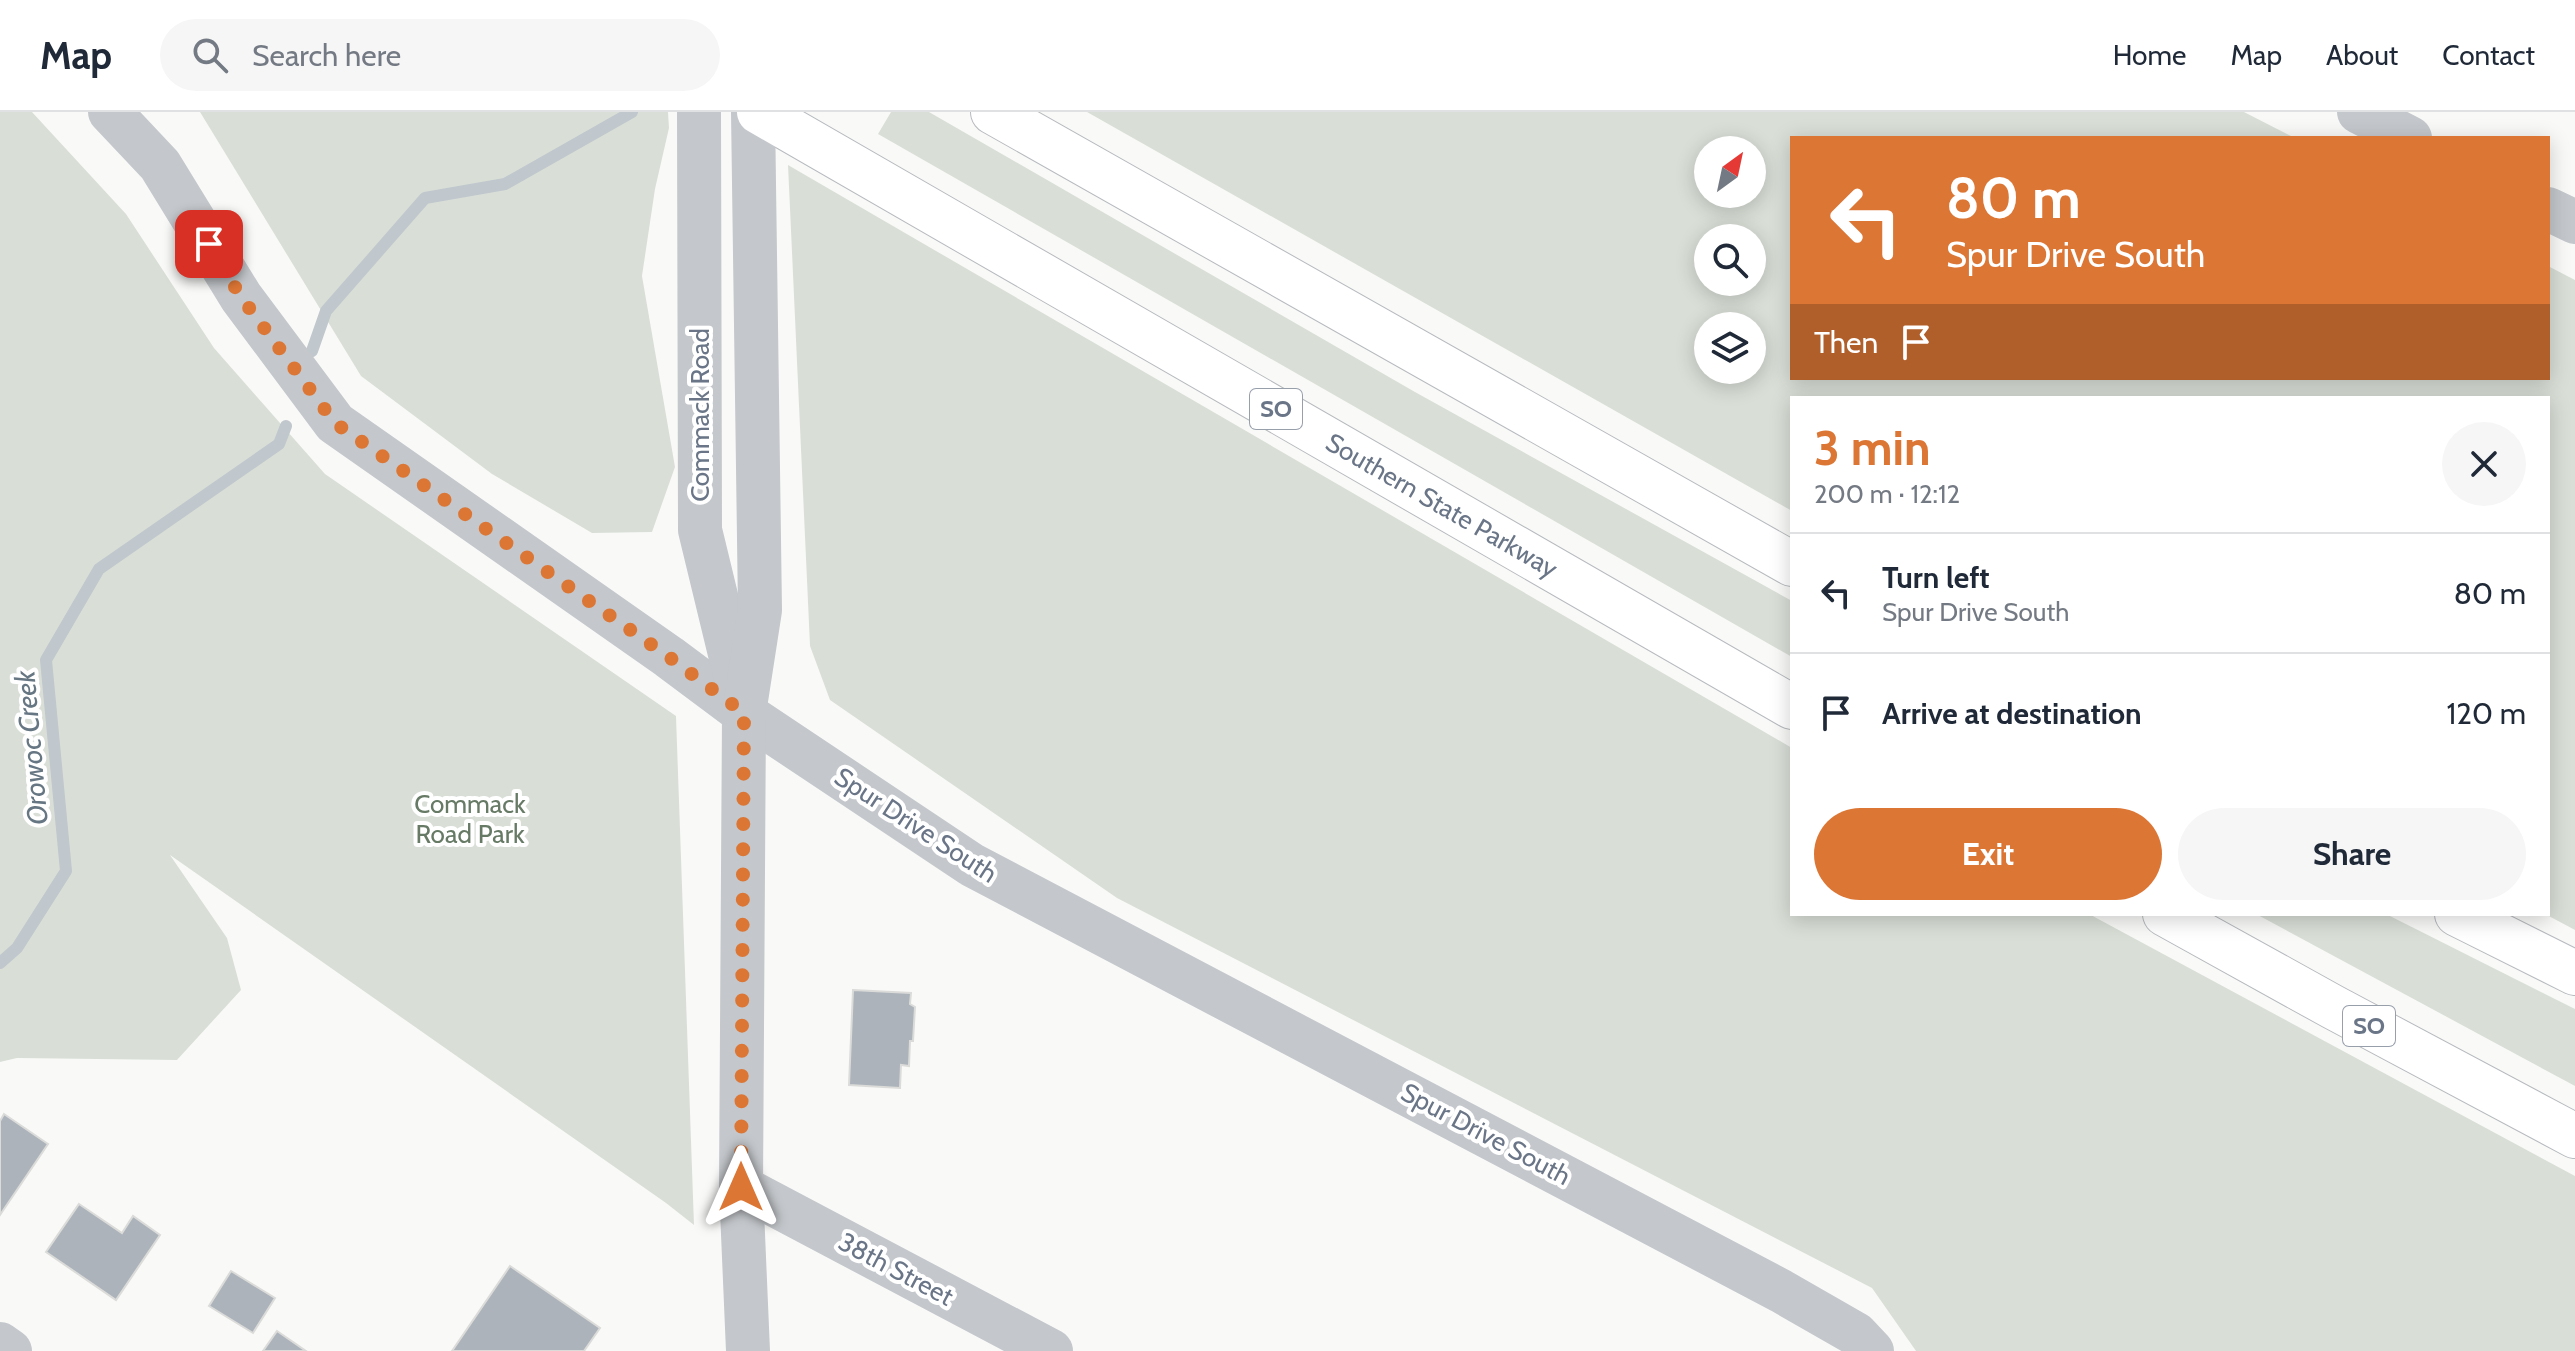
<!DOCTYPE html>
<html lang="en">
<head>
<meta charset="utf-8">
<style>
  :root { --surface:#fff; --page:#f6f6f7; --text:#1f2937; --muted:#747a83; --line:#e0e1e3; --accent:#dc7635 }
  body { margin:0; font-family:Cabin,sans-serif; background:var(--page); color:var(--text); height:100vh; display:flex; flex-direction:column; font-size:30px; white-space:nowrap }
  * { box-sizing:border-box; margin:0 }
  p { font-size:26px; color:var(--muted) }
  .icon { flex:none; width:44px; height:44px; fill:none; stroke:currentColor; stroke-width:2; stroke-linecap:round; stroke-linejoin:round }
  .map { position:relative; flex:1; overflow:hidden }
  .panel { position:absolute; left:1790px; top:284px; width:760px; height:520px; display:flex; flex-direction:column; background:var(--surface); border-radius:0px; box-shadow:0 4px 20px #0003 }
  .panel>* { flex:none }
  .guide { position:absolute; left:1790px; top:24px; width:760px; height:244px; border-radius:0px; box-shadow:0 4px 20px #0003; background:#dc7635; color:#fff; overflow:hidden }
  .needle { width:52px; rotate:33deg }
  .controls { position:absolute; left:1694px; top:24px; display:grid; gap:16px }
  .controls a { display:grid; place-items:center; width:72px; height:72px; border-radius:50%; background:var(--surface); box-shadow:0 4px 20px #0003; font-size:40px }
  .pin { position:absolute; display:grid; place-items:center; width:68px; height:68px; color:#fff; margin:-34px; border-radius:16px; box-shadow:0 4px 12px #0006 }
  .me { position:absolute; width:88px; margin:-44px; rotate:0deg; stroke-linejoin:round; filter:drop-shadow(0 0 6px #0008) }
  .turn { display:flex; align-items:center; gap:28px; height:168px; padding:0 24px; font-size:36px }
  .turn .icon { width:104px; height:104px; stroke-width:2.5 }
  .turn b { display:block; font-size:56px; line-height:68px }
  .then { display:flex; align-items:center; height:76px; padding:0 24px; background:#0003; gap:16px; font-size:30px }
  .round { display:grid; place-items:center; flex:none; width:84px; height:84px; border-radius:42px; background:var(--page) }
  .summary { display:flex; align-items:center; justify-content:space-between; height:136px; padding:0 24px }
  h1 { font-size:48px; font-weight:800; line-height:60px; color:var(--accent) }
  .primary-button { display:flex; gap:16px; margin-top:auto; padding:16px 24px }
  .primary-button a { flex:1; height:92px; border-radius:48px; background:var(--accent); color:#fff; font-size:32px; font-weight:800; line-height:92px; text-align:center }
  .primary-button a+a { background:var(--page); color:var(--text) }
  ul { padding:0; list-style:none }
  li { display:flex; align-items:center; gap:24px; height:120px; padding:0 24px; border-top:2px solid var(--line) }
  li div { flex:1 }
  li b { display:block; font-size:30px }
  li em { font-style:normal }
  header { display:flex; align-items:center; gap:48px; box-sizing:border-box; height:112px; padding:0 40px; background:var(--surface); border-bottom:2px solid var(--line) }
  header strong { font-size:38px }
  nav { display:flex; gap:44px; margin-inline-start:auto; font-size:28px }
  .search { width:560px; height:72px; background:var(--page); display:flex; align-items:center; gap:20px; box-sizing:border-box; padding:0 28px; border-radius:44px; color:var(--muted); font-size:30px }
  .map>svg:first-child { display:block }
  .green { fill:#d9dfd7; fill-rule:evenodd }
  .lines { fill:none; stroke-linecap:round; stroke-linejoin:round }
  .stream { stroke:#c0c7cd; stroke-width:12 }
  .building { fill:#acb3ba; stroke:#dbdcda; stroke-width:2 }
  .highway-casing { stroke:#b7babe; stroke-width:46 }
  .minor { stroke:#c4c7cb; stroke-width:44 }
  .highway { stroke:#fff; stroke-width:44 }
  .route { stroke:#dc7635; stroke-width:14; stroke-dasharray:0 25.2 }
  .labels { text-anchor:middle; stroke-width:8; stroke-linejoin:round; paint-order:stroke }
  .shield { fill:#fff; stroke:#979fab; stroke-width:2 }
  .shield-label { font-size:24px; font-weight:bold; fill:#6a7687 }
  .street-label { font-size:26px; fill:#6a7687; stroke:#fff }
  .park-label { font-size:26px; fill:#667a65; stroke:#fff }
  .water-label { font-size:28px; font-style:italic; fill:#667682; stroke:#fff }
</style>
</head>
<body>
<header>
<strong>Map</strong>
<div class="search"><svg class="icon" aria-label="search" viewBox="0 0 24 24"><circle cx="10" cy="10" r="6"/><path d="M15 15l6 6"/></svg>Search here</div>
<nav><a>Home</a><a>Map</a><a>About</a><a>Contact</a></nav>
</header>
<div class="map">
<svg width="2575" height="1239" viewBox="0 0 2575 1239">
  <rect width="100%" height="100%" fill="#f9faf8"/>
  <!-- green -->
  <g class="green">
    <polygon points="0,0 32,0 126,102 214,236 325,362 676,604 694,1113 666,1091 170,743 227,826 241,878 177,948 17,946 0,950"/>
    <polygon points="200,0 668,0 669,16 655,77 642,164 675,355 652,420 592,421 492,362 361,264"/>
    <polygon points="891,0 929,0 1415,280 1792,489 1792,545 878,22"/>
    <path d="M1087,0H2244L2295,26H1792V266H2548V154L2575,168V818L2545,802H2548V286H1792V399ZM1708,38H1752V82H1708ZM1708,126H1752V170H1708ZM1708,214H1752V258H1708Z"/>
    <polygon points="788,53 1792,636 1792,802 2089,802 2575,1064 2575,1239 1916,1239 1872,1176 1117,786 830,588 810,534"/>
    <polygon points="2256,802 2386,802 2575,897 2575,974"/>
  </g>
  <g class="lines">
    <!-- stream -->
    <g class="stream">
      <polyline points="312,239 326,199 425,86 505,72 632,0"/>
      <polyline points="0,851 17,836 66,759 46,548 99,457 279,332 286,314"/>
    </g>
  </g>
  <!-- building -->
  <g class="building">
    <polygon points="853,878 911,881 910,892 915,895 913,929 910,929 909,954 901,953 900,976 849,973"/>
    <polygon points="4,1002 48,1032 0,1103 0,1009"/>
    <polygon points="79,1092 122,1121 133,1104 160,1123 116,1188 46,1140"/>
    <polygon points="510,1154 600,1216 584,1239 452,1239"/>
    <polygon points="231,1159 275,1186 253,1221 209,1194"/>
    <polygon points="277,1219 306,1239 263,1239"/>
  </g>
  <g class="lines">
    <defs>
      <g id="highway">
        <path id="s1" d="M759,0L1792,595"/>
        <polyline points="993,0 1792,452"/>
        <polyline points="2165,802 2333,895 2575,1024"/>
        <polyline points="2457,802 2575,861"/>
      </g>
    </defs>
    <!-- highway casing -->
    <use href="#highway" class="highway-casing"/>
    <!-- minor -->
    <g class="minor">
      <polyline points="110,0 160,53 241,185 335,311 669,545 744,601 972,753 1781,1179 1856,1222 1872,1239"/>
      <polyline points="699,0 700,418 739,579"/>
      <polyline points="2359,0 2410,26"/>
      <polyline points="2548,97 2575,110"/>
      <polyline points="741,1075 1051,1239"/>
      <polyline points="0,1232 10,1239"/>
      <polyline points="748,1239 741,1075 744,601 760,498 753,0"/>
    </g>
    <!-- highway -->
    <use href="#highway" class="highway"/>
  </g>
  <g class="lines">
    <!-- route -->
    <polyline class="route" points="209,132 241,185 335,311 669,545 744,601 741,1075"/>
  </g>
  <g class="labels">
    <!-- shield labels -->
    <g class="shield">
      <rect x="1250" y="277" width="52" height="40" rx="6"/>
      <rect x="2343" y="894" width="52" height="40" rx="6"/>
    </g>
    <g class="shield-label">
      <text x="1276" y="305">SO</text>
      <text x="2369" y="922">SO</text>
    </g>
    <!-- street labels -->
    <g class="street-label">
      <text transform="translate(700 303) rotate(-90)" y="9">Commack Road</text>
      <text dy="9" stroke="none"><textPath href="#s1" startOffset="788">Southern State Parkway</textPath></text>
      <text transform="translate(916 713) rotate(33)" y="9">Spur Drive South</text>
      <text transform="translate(1486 1022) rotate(28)" y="9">Spur Drive South</text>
      <text transform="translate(896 1157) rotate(28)" y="9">38th Street</text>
    </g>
    <!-- park labels -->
    <g class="park-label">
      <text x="470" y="701">Commack<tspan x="470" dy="30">Road Park</tspan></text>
    </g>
    <!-- water labels -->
    <g class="water-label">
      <text transform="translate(31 636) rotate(-95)" y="10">Orowoc Creek</text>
    </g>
  </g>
</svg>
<div class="controls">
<a><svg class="needle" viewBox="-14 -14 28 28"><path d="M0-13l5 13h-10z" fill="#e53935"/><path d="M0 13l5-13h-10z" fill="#747a83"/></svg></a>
<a><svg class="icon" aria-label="search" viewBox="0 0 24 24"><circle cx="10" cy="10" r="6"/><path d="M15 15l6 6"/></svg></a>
<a><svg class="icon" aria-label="layers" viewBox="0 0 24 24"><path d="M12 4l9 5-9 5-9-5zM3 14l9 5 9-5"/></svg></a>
</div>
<div class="pin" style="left:209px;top:132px;background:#d93025"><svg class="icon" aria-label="arrive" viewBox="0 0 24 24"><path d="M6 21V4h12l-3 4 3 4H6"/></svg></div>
<svg class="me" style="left:741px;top:1075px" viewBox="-20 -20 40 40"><path d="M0-17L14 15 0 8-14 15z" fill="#dc7635" stroke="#fff" stroke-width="4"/></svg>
<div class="guide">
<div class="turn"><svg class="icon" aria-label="left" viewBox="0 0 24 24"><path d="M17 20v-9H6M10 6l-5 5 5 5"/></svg><div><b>80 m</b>Spur Drive South</div></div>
<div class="then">Then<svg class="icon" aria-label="arrive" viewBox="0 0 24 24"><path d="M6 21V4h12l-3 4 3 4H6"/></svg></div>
</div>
<section class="panel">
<div class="summary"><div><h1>3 min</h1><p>200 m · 12:12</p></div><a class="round"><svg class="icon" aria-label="close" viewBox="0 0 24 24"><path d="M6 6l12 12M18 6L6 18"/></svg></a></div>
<ul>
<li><svg class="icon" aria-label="left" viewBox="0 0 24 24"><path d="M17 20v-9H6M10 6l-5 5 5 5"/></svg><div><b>Turn left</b><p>Spur Drive South</p></div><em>80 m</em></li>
<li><svg class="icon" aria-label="arrive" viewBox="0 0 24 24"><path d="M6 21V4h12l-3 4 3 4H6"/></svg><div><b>Arrive at destination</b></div><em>120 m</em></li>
</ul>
<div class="primary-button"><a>Exit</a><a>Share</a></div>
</section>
</div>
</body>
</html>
